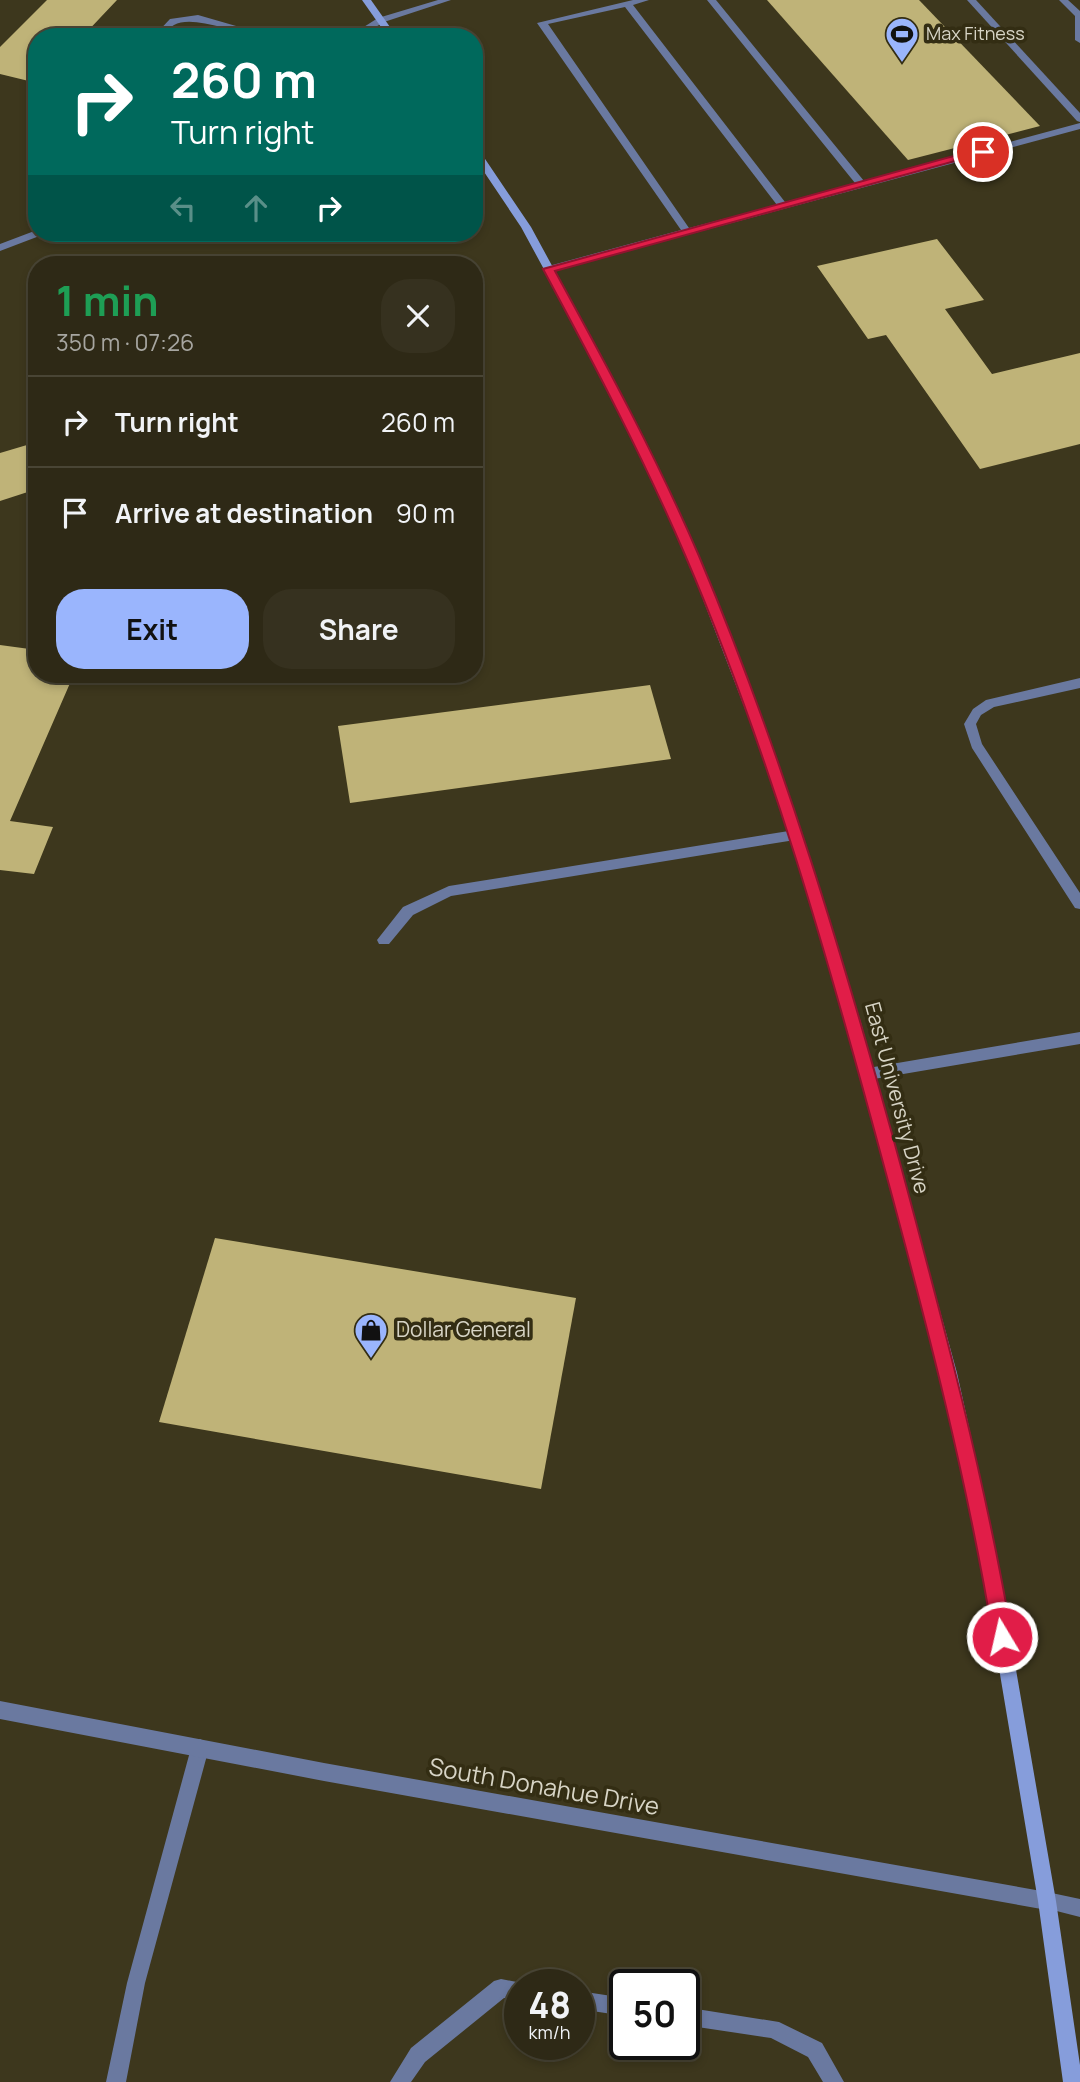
<!DOCTYPE html>
<html lang="en">
<head>
<meta charset="utf-8">
<style>
  :root { --surface:#2e2916; --page:#36311f; --text:#f1f3f6; --muted:#a7a6a1; --line:#494535; --accent:#9ab5fd }
  body { margin:0; font-family:Manrope,sans-serif; background:var(--page); color:var(--text); height:100vh; display:flex; flex-direction:column; font-size:26px; white-space:nowrap }
  * { box-sizing:border-box; margin:0 }
  p { font-size:23px; color:var(--muted) }
  .icon { flex:none; width:38px; height:38px; fill:none; stroke:currentColor; stroke-width:2; stroke-linecap:round; stroke-linejoin:round }
  .map { position:relative; flex:1; overflow:hidden }
  .details { position:absolute; left:28px; top:256px; width:455px; height:427px; display:flex; flex-direction:column; background:var(--surface); border-radius:28px; box-shadow:0 4px 10px #0003,0 0 0 2px var(--line) }
  .details>* { flex:none }
  .banner { position:absolute; left:28px; top:28px; width:455px; height:214px; border-radius:28px; box-shadow:0 4px 10px #0003,0 0 0 2px var(--line); background:#00695c; color:#fff; overflow:hidden }
  .speed { position:absolute; left:504px; top:1969px; display:flex; gap:14px; font-size:35px; font-weight:700; text-align:center }
  .speed>* { display:grid; place-content:center; width:91px; height:91px; border-radius:50%; background:var(--surface); box-shadow:0 4px 10px #0003,0 0 0 2px var(--line); line-height:1 }
  .speed small { font-size:18px; font-weight:400 }
  .speed .limit { border:4px solid #111; border-radius:10px; background:#fff; color:#111 }
  .pin { position:absolute; display:grid; place-items:center; width:60px; height:60px; color:#fff; margin:-30px; border:4px solid #fff; border-radius:50%; box-shadow:0 2px 7px #0007 }
  .me { position:absolute; width:77px; margin:-38px; rotate:351deg; stroke-linejoin:round; filter:drop-shadow(0 0 5px #0008) }
  .turn { display:flex; align-items:center; gap:24px; height:147px; padding:0 28px; font-size:32px }
  .turn .icon { width:91px; height:91px; stroke-width:2.5 }
  .turn b { display:block; font-size:49px; line-height:60px }
  .lanes { display:flex; align-items:center; height:66px; padding:0 28px; background:#0003; justify-content:center; gap:35px; direction:ltr }
  .lanes .off { opacity:.35 }
  .round { display:grid; place-items:center; flex:none; width:74px; height:74px; border-radius:28px; background:var(--page) }
  .head { display:flex; align-items:center; justify-content:space-between; height:119px; padding:0 28px }
  h1 { font-size:42px; font-weight:700; line-height:52px; color:#1e9e55 }
  .primary-button { display:flex; gap:14px; margin-top:auto; padding:14px 28px }
  .primary-button a { flex:1; height:80px; border-radius:28px; background:var(--accent); color:#111; font-size:28px; font-weight:700; line-height:80px; text-align:center }
  .primary-button a+a { background:var(--page); color:var(--text) }
  ul { padding:0; list-style:none }
  li { display:flex; align-items:center; gap:21px; height:91px; padding:0 28px; border-top:2px solid var(--line) }
  li div { flex:1 }
  li b { display:block; font-size:26px }
  li em { font-style:normal }
  .map>svg:first-child { display:block }
  .building { fill:#bfb378 }
  .lines { fill:none; stroke-linecap:round; stroke-linejoin:round }
  .service { fill:#6a79a0; fill-rule:evenodd }
  .minor { fill:#6a79a0; fill-rule:evenodd }
  .tertiary { fill:#6a79a0; fill-rule:evenodd }
  .secondary { fill:#869ddb; fill-rule:evenodd }
  .route { fill:#e11d48; stroke:#92132f; stroke-width:2 }
  .labels { text-anchor:middle; stroke-width:7; stroke-linejoin:round; paint-order:stroke }
  .far-poi-label { font-size:18px; fill:#d7d4c5; stroke:#332d13; text-anchor:start }
  .street-label { font-size:21px; fill:#d7d4c5; stroke:#332d13 }
  .poi-label { font-size:21px; fill:#d7d4c5; stroke:#332d13; text-anchor:start }
  .near-street-label { font-size:24px; fill:#d7d4c5; stroke:#332d13 }
</style>
</head>
<body>
<div class="map">
<svg width="1080" height="2082" viewBox="0 0 1080 2082">
  <rect width="100%" height="100%" fill="#3d371d"/>
  <!-- building -->
  <g class="building">
    <polygon points="47,0 117,0 82,37 37,37 37,83 0,74 0,47"/>
    <polygon points="767,0 919,0 1040,126 908,160"/>
    <polygon points="937,239 984,300 945,309 992,374 1080,353 1080,444 980,469 886,335 868,339 817,266"/>
    <polygon points="37,442 37,489 0,501 0,453"/>
    <polygon points="0,645 37,650 37,674 74,674 10,821 53,827 34,874 0,870"/>
    <polygon points="650,685 671,759 350,803 338,726"/>
    <polygon points="215,1238 576,1298 541,1489 159,1422"/>
  </g>
  <g class="lines">
    <!-- service -->
    <g class="service">
      <polygon points="438,0 451,0 384,22 359,37 348,37 378,18"/>
      <path d="M633,0H649L633,5L785,202L855,183L707,0H716L864,181L1080,123V129L553,271H545V267L681,230L537,23ZM625,7L777,205L689,228L548,24Z"/>
      <polygon points="967,0 976,0 1080,113 1080,122 1077,121"/>
      <polygon points="1059,0 1068,0 1080,11 1080,43 1075,40 1075,16"/>
      <path d="M198,15L267,35L268,37C244,37 194,13 174,25C170,27 166,33 162,37H153L170,19Z"/>
      <polygon points="37,230 37,233 43,233 42,235 0,251 0,244"/>
      <polygon points="1080,678 1080,688 994,707 981,715 976,724 982,744 1080,893 1080,909 1075,908 972,748 964,724 973,709 986,700"/>
      <polygon points="1080,1032 1080,1044 868,1080 863,1078 861,1074 863,1070 868,1068"/>
      <polygon points="200,1739 206,1742 209,1748 145,1983 126,2082 106,2082 127,1983 191,1748 194,1742"/>
      <polygon points="501,1979 527,1984 520,1984 520,2000 504,1998 425,2062 411,2082 390,2082 411,2048 494,1981"/>
      <polygon points="579,1991 625,1998 625,2016 579,2009"/>
      <polygon points="684,2007 779,2022 822,2043 844,2082 823,2082 808,2057 771,2038 684,2025"/>
    </g>
    <!-- minor -->
    <g class="minor">
      <polygon points="795,830 801,835 795,840 451,896 413,915 389,944 379,944 377,940 403,907 449,886"/>
      <polygon points="0,1701 324,1763 1047,1892 1053,1895 1056,1901 1053,1907 1047,1910 324,1781 0,1719"/>
    </g>
    <!-- tertiary -->
    <polygon class="tertiary" points="1047,1892 1080,1899 1080,1917 1041,1907 1038,1901 1041,1895"/>
    <!-- secondary -->
    <g class="secondary">
      <polygon points="362,0 371,0 397,37 388,37"/>
      <polygon points="474,146 477,147 531,227 613,378 698,555 779,766 861,1023 957,1373 992,1531 1056,1901 1080,2065 1080,2082 1063,2082 1038,1901 976,1531 941,1373 847,1023 767,766 686,555 603,378 521,227 474,157"/>
    </g>
  </g>
  <!-- route -->
  <path class="route" d="M979,149L988,152L555,271C606,364 657,458 699,556C783,755 845,962 902,1170C944,1325 985,1479 1012,1637L1009,1644L1002,1647L996,1644L993,1637C967,1479 927,1325 885,1170C829,962 770,753 685,555C643,457 593,362 543,269Z"/>
  <!-- icons -->
  <defs>
    <symbol id="stadium-pin" viewBox="-11 -11 22 30"><path d="M0 17L-7.5 6A9.5 9.5 0 1 1 7.5 6Z" fill="#9ab5fd" stroke="#332d13"/><path d="M0-5a6.5 5 0 1 0 0 10a6.5 5 0 1 0 0-10ZM-3.5-1.8h7v3.6h-7Z" fill="#111"/></symbol>
    <symbol id="shop-pin" viewBox="-11 -11 22 30"><path d="M0 17L-7.5 6A9.5 9.5 0 1 1 7.5 6Z" fill="#9ab5fd" stroke="#332d13"/><path d="M-5-2.5h2.3a2.7 3.5 0 0 1 5.4 0H5L5.5 6h-11ZM-1.5-2.5h3a1.5 2.3 0 0 0-3 0Z" fill="#111"/></symbol>
  </defs>
  <g fill-rule="evenodd">
    <use href="#stadium-pin" x="883" y="15" width="38" height="52"/>
    <use href="#shop-pin" x="352" y="1311" width="38" height="52"/>
  </g>
  <g class="labels">
    <!-- far-poi labels -->
    <g class="far-poi-label">
      <text x="926" y="40">Max Fitness</text>
    </g>
    <!-- street labels -->
    <g class="street-label">
      <text transform="translate(897 1098) rotate(75)" y="7">East University Drive</text>
    </g>
    <!-- poi labels -->
    <g class="poi-label">
      <text x="396" y="1337">Dollar General</text>
    </g>
    <!-- near-street labels -->
    <g class="near-street-label">
      <text transform="translate(544 1787) rotate(10)" y="8">South Donahue Drive</text>
    </g>
  </g>
</svg>
<div class="speed"><div>48<small>km/h</small></div><div class="limit">50</div></div>
<div class="pin" style="left:983px;top:152px;background:#d93025"><svg class="icon" aria-label="arrive" viewBox="0 0 24 24"><path d="M6 21V4h12l-3 4 3 4H6"/></svg></div>
<svg class="me" style="left:1002px;top:1637px" viewBox="-20 -20 40 40"><circle r="17" fill="#e11d48" stroke="#fff" stroke-width="3"/><path d="M0-11L8 9 0 5-8 9z" fill="#fff"/></svg>
<div class="banner">
<div class="turn"><svg class="icon" aria-label="right" viewBox="0 0 24 24"><path d="M7 20v-9h11M14 6l5 5-5 5"/></svg><div><b>260 m</b>Turn right</div></div>
<div class="lanes"><svg class="icon off" aria-label="left" viewBox="0 0 24 24"><path d="M17 20v-9H6M10 6l-5 5 5 5"/></svg><svg class="icon off" aria-label="ahead" viewBox="0 0 24 24"><path d="M12 20V5M6 11l6-6 6 6"/></svg><svg class="icon" aria-label="right" viewBox="0 0 24 24"><path d="M7 20v-9h11M14 6l5 5-5 5"/></svg></div>
</div>
<section class="details">
<div class="head"><div><h1>1 min</h1><p>350 m · 07:26</p></div><a class="round"><svg class="icon" aria-label="close" viewBox="0 0 24 24"><path d="M6 6l12 12M18 6L6 18"/></svg></a></div>
<ul>
<li><svg class="icon" aria-label="right" viewBox="0 0 24 24"><path d="M7 20v-9h11M14 6l5 5-5 5"/></svg><div><b>Turn right</b></div><em>260 m</em></li>
<li><svg class="icon" aria-label="arrive" viewBox="0 0 24 24"><path d="M6 21V4h12l-3 4 3 4H6"/></svg><div><b>Arrive at destination</b></div><em>90 m</em></li>
</ul>
<div class="primary-button"><a>Exit</a><a>Share</a></div>
</section>
</div>
</body>
</html>
